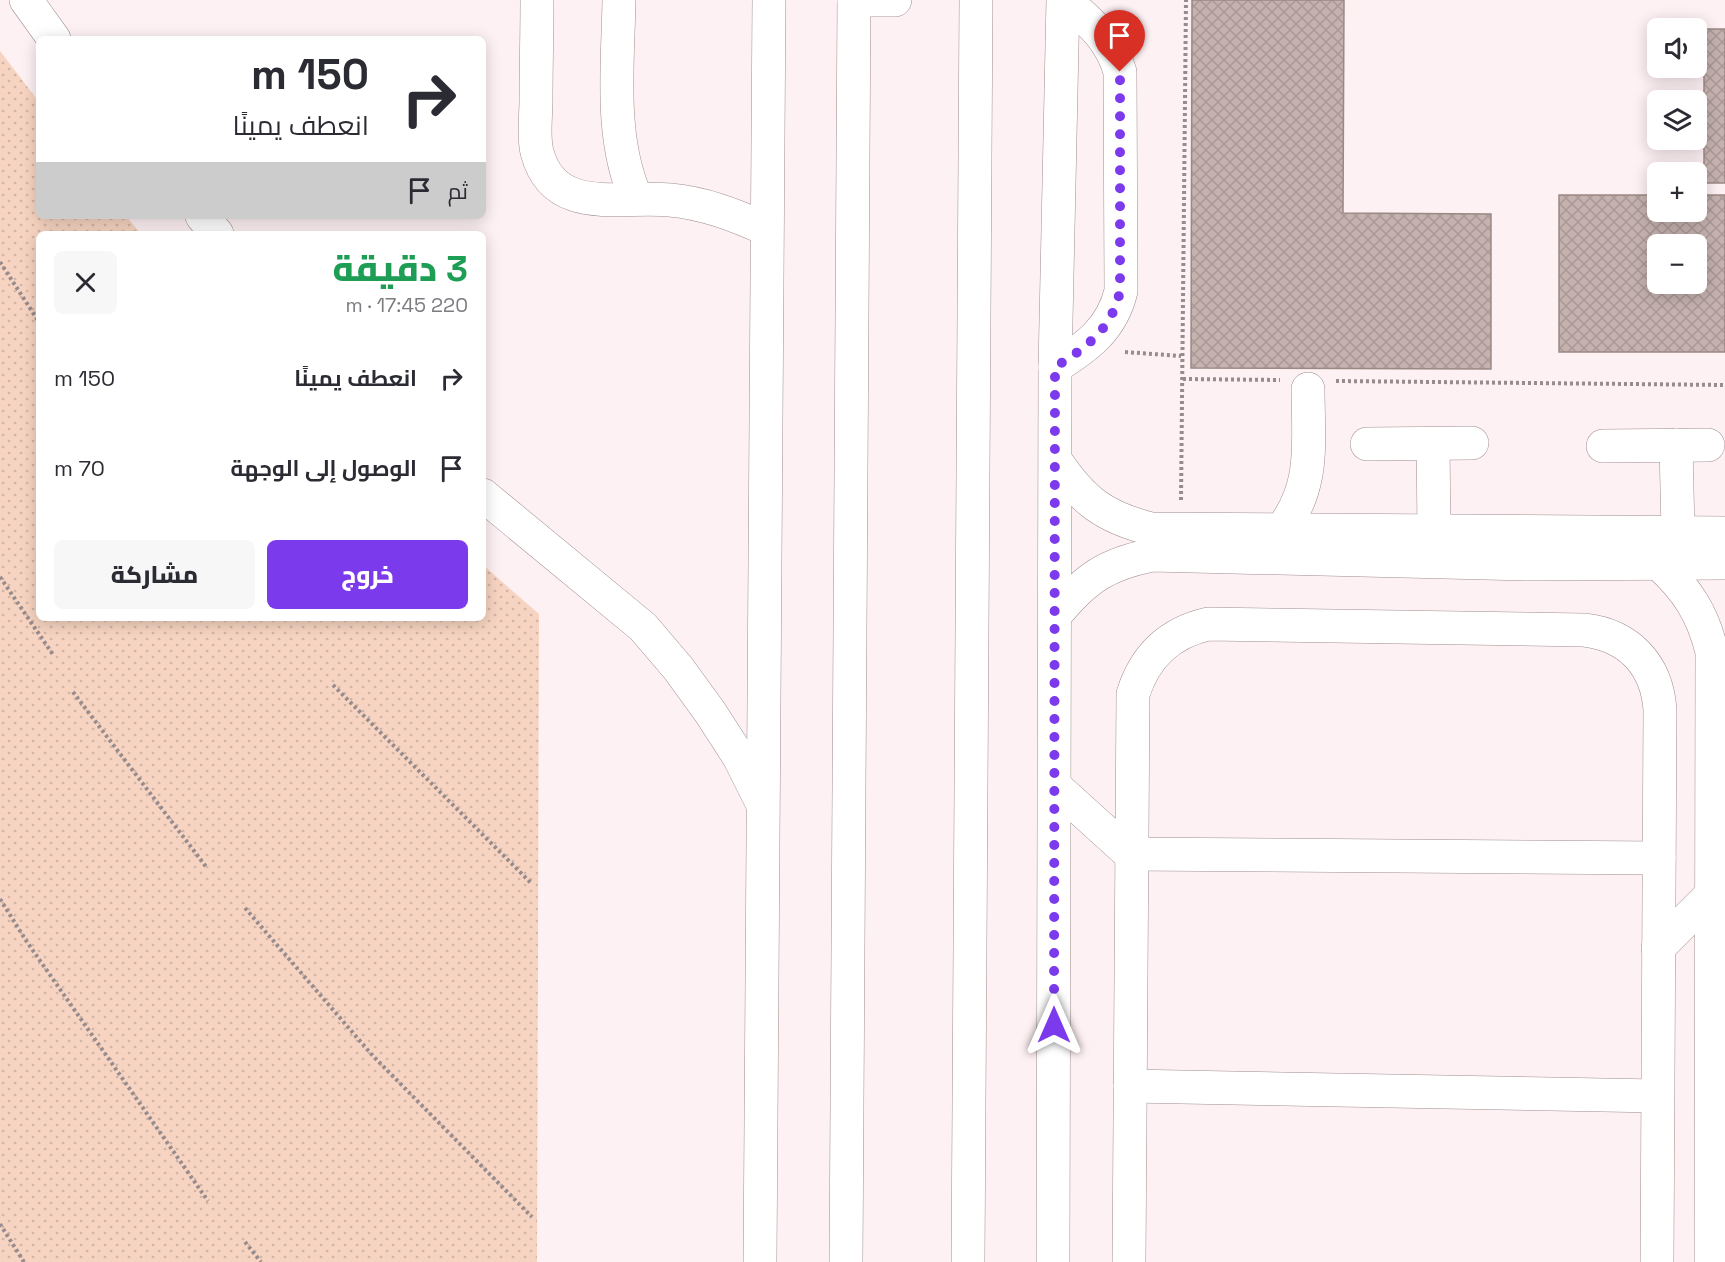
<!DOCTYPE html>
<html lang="ar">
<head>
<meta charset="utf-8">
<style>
  :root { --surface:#fff; --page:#f7f7f7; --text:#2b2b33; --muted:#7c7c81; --accent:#7c3aed }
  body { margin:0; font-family:"Space Grotesk",Cairo,sans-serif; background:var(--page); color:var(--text); direction:rtl; height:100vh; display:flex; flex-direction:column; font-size:22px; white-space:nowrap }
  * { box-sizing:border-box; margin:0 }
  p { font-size:20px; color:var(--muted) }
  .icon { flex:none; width:33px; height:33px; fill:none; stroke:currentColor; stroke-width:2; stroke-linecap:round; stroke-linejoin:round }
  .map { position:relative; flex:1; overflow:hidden; direction:ltr }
  .panel { position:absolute; left:36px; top:231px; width:450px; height:390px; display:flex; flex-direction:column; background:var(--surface); border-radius:9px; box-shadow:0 3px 15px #0003; direction:rtl }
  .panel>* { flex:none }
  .guide { position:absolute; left:36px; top:36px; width:450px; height:183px; border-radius:9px; box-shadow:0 3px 15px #0003; direction:rtl; background:#fff; color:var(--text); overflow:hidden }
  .buttons { position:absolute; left:1647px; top:18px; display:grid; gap:12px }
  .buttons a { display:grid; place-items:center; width:60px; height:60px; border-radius:9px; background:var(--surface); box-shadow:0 3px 15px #0003; font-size:30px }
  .pin { position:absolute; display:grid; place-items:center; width:51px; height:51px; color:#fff; margin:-62px -26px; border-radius:50% 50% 50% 0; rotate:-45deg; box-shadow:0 0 6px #0007 }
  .pin .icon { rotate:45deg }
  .me { position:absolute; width:66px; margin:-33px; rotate:0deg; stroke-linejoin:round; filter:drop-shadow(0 0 4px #0008) }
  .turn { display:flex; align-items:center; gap:21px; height:126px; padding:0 18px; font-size:27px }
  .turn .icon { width:78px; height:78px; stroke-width:2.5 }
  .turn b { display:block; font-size:42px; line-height:51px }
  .then { display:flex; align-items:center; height:57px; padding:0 18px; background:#0003; gap:12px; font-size:22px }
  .round { display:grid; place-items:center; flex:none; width:63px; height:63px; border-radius:9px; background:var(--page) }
  .headline { display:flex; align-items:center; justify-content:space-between; height:102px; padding:0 18px }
  h1 { font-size:36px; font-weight:800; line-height:45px; color:#1e9e55 }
  .button { display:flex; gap:12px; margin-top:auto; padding:12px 18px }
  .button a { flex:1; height:69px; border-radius:9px; background:var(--accent); color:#fff; font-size:24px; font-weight:800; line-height:69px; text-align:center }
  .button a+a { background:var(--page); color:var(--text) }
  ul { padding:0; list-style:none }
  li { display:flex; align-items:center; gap:18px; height:90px; padding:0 18px }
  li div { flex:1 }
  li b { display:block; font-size:22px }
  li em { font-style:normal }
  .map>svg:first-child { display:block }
  .grass { fill:url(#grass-dots) }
  .building { fill:url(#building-cross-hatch); stroke:#9a8885; stroke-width:1.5; fill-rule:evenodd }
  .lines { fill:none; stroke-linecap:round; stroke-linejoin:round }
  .minor-casing { stroke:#a08e90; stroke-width:34 }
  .major-casing { stroke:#a08e90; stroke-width:34 }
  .path { stroke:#968b8d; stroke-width:4; stroke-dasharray:3 3; stroke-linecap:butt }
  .minor { stroke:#fff; stroke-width:33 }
  .major { stroke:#fff; stroke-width:33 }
  .route { stroke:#7c3aed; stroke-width:10; stroke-dasharray:0 18 }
</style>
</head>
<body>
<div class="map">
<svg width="1725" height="1262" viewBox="0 0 1725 1262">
  <defs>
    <pattern id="grass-dots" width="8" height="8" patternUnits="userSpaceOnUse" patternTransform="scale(1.5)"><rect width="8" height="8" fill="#f7d4c1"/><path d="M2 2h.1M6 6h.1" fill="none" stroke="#d3b5a5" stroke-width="1.8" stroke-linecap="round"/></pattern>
    <pattern id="building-cross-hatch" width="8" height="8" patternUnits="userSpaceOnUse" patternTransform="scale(1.5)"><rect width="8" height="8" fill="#c5b2af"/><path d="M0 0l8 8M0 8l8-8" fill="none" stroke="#a89896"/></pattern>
  </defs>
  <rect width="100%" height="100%" fill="#fef1f3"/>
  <!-- grass -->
  <polygon class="grass" points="0,51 39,102 39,216 126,216 141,234 39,234 39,618 483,618 483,565 539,614 537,1262 0,1262"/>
  <!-- building -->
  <g class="building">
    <polygon points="1192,0 1344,0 1343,213 1491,214 1491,369 1191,368"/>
    <rect x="1704" y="29" width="21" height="154"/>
    <path d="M1559,195H1658V212H1696V195H1725V352H1559ZM1658,244H1696V284H1658Z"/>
  </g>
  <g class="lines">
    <defs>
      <g id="minor">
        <polyline points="26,0 54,39"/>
        <path d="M537,0C537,34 536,67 536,101C536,117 533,136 537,152C554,217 620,195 670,200C704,203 735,215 766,229"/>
        <path d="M619,0C618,65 609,137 636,198"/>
        <polyline points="202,216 217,234"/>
        <path d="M1055,367C1087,347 1112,329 1121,291L1120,72C1111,39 1090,22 1065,0"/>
        <polyline points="1367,444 1472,443"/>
        <polyline points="1433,444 1434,530"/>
        <polyline points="1676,445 1678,532"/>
        <polyline points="1603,446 1708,445"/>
        <path d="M1056,461C1083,501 1104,517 1151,529L1725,533"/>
        <polyline points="483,495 643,627 678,668 710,712 739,757 761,801"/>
        <path d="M1281,530C1316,486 1308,441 1308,389"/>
        <path d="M1658,563C1687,589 1703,614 1712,652L1711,1262"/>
        <path d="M1057,613C1086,578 1107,564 1152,555L1528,564L1725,563"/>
        <polyline points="1056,787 1130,854 1659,858"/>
        <polyline points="1658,948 1712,894"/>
        <polyline points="1130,1086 1657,1096"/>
        <polyline points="760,1262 769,0"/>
        <polyline points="1053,1262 1055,367 1063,0"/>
        <path d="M1129,1262L1133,694C1145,656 1169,633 1208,624L1584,630C1629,635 1657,665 1660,710L1657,1262"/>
      </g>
      <g id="major">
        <polyline points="854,0 895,0"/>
        <polyline points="846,1262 854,0"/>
        <polyline points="968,1262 976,0"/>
      </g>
    </defs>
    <!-- minor casing -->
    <use href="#minor" class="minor-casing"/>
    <!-- major casing -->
    <use href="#major" class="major-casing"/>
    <!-- path -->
    <g class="path">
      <polyline points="0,262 39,322"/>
      <polyline points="1125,352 1181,356"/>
      <polyline points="1183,379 1280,380"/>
      <polyline points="1336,381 1725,385"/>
      <polyline points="1181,500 1186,0"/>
      <polyline points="0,577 54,656"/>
      <polyline points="333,685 532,884"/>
      <polyline points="73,692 207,868"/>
      <polyline points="0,899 27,942 208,1201"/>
      <polyline points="245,908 373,1056 532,1217"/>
      <polyline points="0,1224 24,1262"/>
      <polyline points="245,1242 261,1262"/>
    </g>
    <!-- minor -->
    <use href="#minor" class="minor"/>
    <!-- major -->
    <use href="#major" class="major"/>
  </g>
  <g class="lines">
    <!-- route -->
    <path class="route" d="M1054,1025L1055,367C1087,347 1112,329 1120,291V72"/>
  </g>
</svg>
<div class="buttons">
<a><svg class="icon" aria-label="sound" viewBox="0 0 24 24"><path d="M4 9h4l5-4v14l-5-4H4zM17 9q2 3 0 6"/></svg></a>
<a><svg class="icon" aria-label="layers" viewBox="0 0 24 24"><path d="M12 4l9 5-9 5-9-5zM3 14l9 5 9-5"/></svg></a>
<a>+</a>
<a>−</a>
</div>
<div class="pin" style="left:1120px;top:72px;background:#d93025"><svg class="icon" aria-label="arrive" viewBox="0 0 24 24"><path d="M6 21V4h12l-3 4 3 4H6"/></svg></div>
<svg class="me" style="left:1054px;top:1025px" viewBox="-20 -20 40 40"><path d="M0-17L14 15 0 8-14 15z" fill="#7c3aed" stroke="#fff" stroke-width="4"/></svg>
<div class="guide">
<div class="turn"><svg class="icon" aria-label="right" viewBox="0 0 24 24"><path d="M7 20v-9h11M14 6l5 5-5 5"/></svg><div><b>150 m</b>انعطف يمينًا</div></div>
<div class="then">ثم<svg class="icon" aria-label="arrive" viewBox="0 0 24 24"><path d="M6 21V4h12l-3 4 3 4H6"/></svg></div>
</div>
<section class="panel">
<div class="headline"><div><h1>3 دقيقة</h1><p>220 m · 17:45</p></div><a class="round"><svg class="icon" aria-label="close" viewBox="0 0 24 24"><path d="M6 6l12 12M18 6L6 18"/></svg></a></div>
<ul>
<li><svg class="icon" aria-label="right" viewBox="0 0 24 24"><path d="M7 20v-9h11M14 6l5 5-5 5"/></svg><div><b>انعطف يمينًا</b></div><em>150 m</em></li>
<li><svg class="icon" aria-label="arrive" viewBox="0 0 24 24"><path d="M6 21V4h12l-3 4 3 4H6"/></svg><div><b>الوصول إلى الوجهة</b></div><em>70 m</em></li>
</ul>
<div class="button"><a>خروج</a><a>مشاركة</a></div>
</section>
</div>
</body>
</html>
